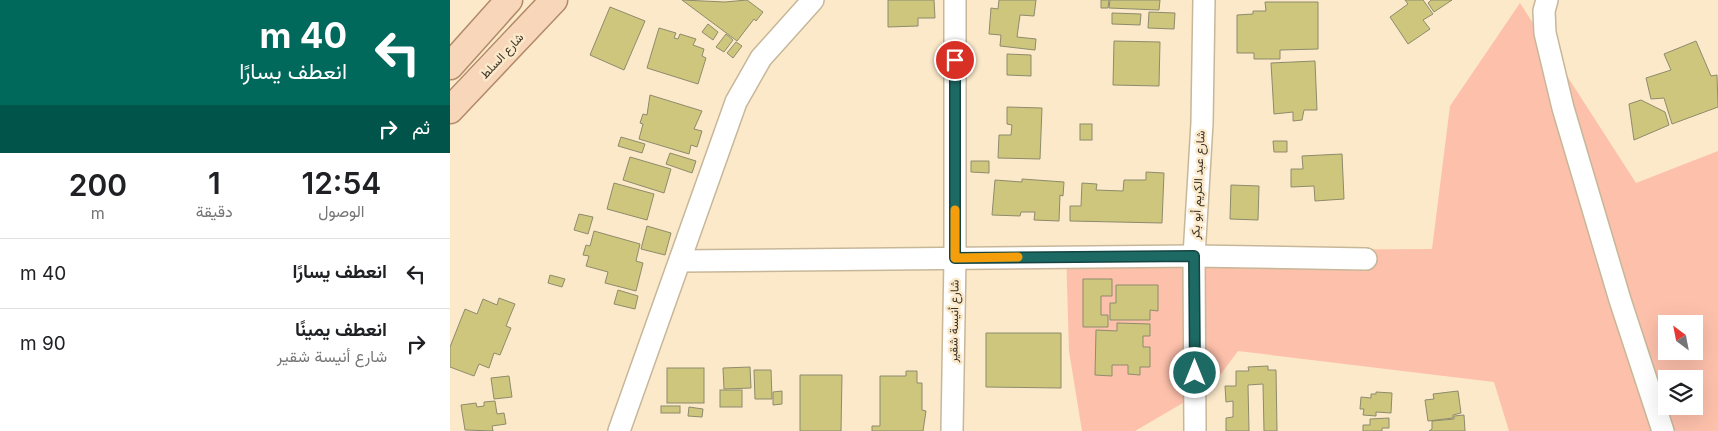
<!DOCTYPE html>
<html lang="ar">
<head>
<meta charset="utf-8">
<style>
  :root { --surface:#fff; --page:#f2f2f2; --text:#202124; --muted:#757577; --line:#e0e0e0 }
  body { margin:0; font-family:Inter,Vazirmatn,sans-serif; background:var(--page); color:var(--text); direction:rtl; height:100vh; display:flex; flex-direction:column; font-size:19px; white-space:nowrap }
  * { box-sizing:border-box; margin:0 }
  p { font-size:16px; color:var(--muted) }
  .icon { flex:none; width:28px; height:28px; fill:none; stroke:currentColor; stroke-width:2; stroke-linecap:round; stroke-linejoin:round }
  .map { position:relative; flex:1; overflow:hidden; direction:ltr }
  .sheet { display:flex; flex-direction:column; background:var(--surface); width:450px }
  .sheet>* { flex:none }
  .hud { background:#00695c; color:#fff; overflow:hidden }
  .needle { width:32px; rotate:328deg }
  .tools { position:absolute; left:1208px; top:315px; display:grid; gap:10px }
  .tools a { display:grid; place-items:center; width:45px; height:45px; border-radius:0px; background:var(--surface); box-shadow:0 5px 20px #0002; font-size:25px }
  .pin { position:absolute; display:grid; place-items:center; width:42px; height:42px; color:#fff; margin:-21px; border:2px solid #fff; border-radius:50%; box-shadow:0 1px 5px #0007 }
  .me { position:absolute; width:55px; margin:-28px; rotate:0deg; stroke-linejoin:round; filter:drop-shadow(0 0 4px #0008) }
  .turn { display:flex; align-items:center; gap:18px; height:105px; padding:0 20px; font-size:22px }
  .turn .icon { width:65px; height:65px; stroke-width:2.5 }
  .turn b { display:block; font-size:35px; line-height:42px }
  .then { display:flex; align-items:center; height:48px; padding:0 20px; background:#0003; gap:10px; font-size:19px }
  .eta { display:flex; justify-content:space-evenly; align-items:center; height:85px; text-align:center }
  .eta b { font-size:30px; font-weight:600; line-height:35px }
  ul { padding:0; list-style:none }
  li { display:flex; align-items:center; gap:15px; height:70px; padding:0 20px; border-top:1px solid var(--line) }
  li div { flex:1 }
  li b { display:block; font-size:19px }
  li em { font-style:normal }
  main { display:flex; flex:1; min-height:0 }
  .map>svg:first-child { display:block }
  .green { fill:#fdc0ab; fill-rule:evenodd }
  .building { fill:#cdc67c; stroke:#8e8b6c }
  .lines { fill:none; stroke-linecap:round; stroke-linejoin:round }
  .minor-casing { stroke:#c7b799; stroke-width:24 }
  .major-casing { stroke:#b28a68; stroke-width:29 }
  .minor { stroke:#fff; stroke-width:21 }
  .major { stroke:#f8d6ba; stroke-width:26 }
  .route-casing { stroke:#134441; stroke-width:12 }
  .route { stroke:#1d6964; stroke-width:9 }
  .slow { stroke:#f59e0b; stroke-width:9 }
  .labels { text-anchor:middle; stroke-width:5; stroke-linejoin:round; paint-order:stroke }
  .street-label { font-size:12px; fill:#383125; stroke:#fbe9ca }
</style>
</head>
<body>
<main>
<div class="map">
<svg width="1268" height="431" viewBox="0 0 1268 431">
  <rect width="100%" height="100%" fill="#fbe9ca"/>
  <!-- green -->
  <path class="green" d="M1070,3L1186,183L1268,151V431H1059L1044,382L788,351L762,386L685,431H632L619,351L616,251L982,249L1000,106ZM1216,324H1244V351H1216ZM1216,379H1244V406H1216Z"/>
  <!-- building -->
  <g class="building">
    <polygon points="232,0 275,2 297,0 313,12 306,21 304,19 287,41"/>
    <polygon points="438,0 484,0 485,18 468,18 468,26 438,27"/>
    <polygon points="549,0 586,0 584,16 570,15 567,37 586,39 585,50 550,46 551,35 539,34 541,8 548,9"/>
    <polygon points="651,0 659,0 658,8 651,8"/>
    <polygon points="660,0 710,0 709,10 659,8"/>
    <polygon points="955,0 973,0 983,14 973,20 980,29 958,44 940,17 958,4"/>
    <polygon points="981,0 1002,0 984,12 978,3"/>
    <polygon points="815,2 868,2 868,49 830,50 830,59 804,59 804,53 787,53 787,15 803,14 803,11 816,11"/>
    <polygon points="160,7 195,21 174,70 140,55"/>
    <polygon points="699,12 725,13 724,29 698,28"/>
    <polygon points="662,13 691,14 690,25 662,24"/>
    <polygon points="258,24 268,32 263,40 252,32"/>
    <polygon points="209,28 226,33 224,38 228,39 230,34 246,39 243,45 254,49 252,56 256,58 248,84 197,68"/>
    <polygon points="276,34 283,40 274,52 266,47"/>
    <polygon points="664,41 710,42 709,86 663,85"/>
    <polygon points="1246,41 1261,76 1267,75 1268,107 1222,124 1214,98 1201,99 1196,78 1221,70 1214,54"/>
    <polygon points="286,42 292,46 283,58 277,53"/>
    <polygon points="557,54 581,55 581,76 557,75"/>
    <polygon points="865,61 867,110 854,110 852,120 843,121 843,112 824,114 821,63"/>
    <polygon points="200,95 252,111 244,129 252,131 247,147 241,145 239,154 189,139 193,124 190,123 193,114 197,115"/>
    <polygon points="1191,100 1215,112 1219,125 1184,140 1179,104"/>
    <polygon points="557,107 592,108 590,159 548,158 549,135 561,135 562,125 557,124"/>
    <rect x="630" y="124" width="12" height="16"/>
    <polygon points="171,137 195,144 192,153 168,146"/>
    <polygon points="823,141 837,141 837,152 824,152"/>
    <polygon points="220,153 246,161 242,173 216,164"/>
    <polygon points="892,154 894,199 865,201 864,186 841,187 841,169 853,169 852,156"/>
    <polygon points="180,157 221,169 214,193 173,180"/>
    <polygon points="521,161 539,161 539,173 521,172"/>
    <polygon points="696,172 714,173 712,223 620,221 620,206 631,206 632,183 647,184 646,190 673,191 674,180 696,180"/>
    <polygon points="572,179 614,182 613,196 610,195 609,221 584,220 585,212 571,212 570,216 542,215 545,180 572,182"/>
    <polygon points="164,183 204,194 197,220 157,209"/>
    <polygon points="781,185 809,186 808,220 780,219"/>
    <polygon points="129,214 143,217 138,234 124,230"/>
    <polygon points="197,226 221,233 215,255 191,249"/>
    <polygon points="144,231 190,244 186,261 193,263 186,291 155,283 158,272 136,266 139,256 133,255 136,245 140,246"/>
    <polygon points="100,275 115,279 112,287 98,283"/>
    <polygon points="633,279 662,279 662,296 651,296 651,315 658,315 658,327 633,327"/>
    <polygon points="666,285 708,285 708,311 700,310 700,320 660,320 660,303 666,303"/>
    <polygon points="168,290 188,296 185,309 164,304"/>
    <polygon points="49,298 65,304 56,326 61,328 50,355 44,353 39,368 29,364 24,376 0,367 0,347 15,309 27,314 33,299 47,305"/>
    <polygon points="667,323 700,324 700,336 693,336 693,347 700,347 700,367 690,367 690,375 678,374 678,365 662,365 662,376 645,375 646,330 667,331"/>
    <polygon points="536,333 611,333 611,388 536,387"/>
    <polygon points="818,366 818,370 826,370 827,431 814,431 813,384 798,385 799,431 776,431 776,418 783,417 783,401 776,402 775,386 786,386 786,371 799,371 798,367"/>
    <polygon points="300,367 301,388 274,389 273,368"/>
    <rect x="217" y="368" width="37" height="35"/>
    <polygon points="304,370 321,370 322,399 305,399"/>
    <polygon points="456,371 467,371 467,383 472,383 472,410 476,411 473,431 422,431 422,426 430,426 430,376 456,376"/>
    <polygon points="350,375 392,375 391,431 350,431"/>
    <polygon points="59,376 62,397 44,399 41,378"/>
    <rect x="270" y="390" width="22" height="17"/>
    <polygon points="332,391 332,404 323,405 323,392"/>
    <polygon points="1008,391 1011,413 1003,415 1003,418 978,421 975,400 984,399 983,394"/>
    <polygon points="926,392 942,393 941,413 926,412 926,416 913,415 914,409 910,409 911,397 921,398 921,394 926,394"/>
    <polygon points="45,401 47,414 54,413 56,424 42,426 43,431 15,430 11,405 26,403 27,407 34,406 34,402"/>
    <rect x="211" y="406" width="19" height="7"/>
    <polygon points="239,407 253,409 252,417 238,416"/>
    <polygon points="1014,415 1015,431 979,431 982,429 982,421 1004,419 1004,416"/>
    <polygon points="939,418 939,428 932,428 932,431 913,431 913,425 920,425 920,419"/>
  </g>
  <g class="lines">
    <defs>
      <g id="minor">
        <polyline points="1097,0 1094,11 1095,33 1113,108 1170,300 1213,431"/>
        <polyline points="230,261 744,256 916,259"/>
        <polyline points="169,431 286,102 311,58 363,0"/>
        <polyline points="502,431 505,258 505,0"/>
        <polyline points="745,431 744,256 752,123 754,0"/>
      </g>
      <g id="major">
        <polyline points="0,66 59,0"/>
        <polyline points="0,110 104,0"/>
      </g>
    </defs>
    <!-- minor casing -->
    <use href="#minor" class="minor-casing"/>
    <!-- major casing -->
    <use href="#major" class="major-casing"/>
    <!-- minor -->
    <use href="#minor" class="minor"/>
    <!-- major -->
    <use href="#major" class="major"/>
  </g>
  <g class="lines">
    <defs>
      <polyline id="route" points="505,60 505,258 744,256 745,373"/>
    </defs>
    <!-- route casing -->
    <use href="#route" class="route-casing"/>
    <!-- route -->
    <use href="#route" class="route"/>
    <!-- slow -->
    <polyline class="slow" points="505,210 505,258 568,257"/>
  </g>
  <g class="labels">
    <!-- street labels -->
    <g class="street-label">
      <text transform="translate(52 56) rotate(-47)" y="4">شارع السلط</text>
      <text transform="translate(748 185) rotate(-87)" y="4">شارع عبد الكريم أبو بكر</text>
      <text transform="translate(504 321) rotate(-89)" y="4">شارع أنيسة شقير</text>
    </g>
  </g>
</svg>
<div class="tools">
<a><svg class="needle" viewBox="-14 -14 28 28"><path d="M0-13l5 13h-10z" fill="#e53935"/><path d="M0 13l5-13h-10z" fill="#757577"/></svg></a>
<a><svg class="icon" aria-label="layers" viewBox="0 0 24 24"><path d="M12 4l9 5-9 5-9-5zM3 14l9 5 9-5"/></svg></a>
</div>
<div class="pin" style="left:505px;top:60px;background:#d93025"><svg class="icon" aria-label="arrive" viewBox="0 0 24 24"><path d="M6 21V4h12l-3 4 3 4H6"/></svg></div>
<svg class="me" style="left:745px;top:373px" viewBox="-20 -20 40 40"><circle r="17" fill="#1d6964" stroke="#fff" stroke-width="3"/><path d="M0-11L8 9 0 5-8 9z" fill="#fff"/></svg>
</div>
<section class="sheet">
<div class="hud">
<div class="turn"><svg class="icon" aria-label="left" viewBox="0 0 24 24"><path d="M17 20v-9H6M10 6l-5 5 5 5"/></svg><div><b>40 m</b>انعطف يسارًا</div></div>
<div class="then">ثم<svg class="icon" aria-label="right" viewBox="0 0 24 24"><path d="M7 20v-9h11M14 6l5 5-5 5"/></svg></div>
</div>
<div class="eta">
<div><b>12:54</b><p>الوصول</p></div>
<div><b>1</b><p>دقيقة</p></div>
<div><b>200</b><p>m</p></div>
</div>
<ul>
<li><svg class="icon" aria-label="left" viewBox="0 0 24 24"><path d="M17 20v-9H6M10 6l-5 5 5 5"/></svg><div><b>انعطف يسارًا</b></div><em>40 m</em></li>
<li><svg class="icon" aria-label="right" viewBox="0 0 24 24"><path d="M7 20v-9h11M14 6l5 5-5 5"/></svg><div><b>انعطف يمينًا</b><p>شارع أنيسة شقير</p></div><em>90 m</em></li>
</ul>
</section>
</main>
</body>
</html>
